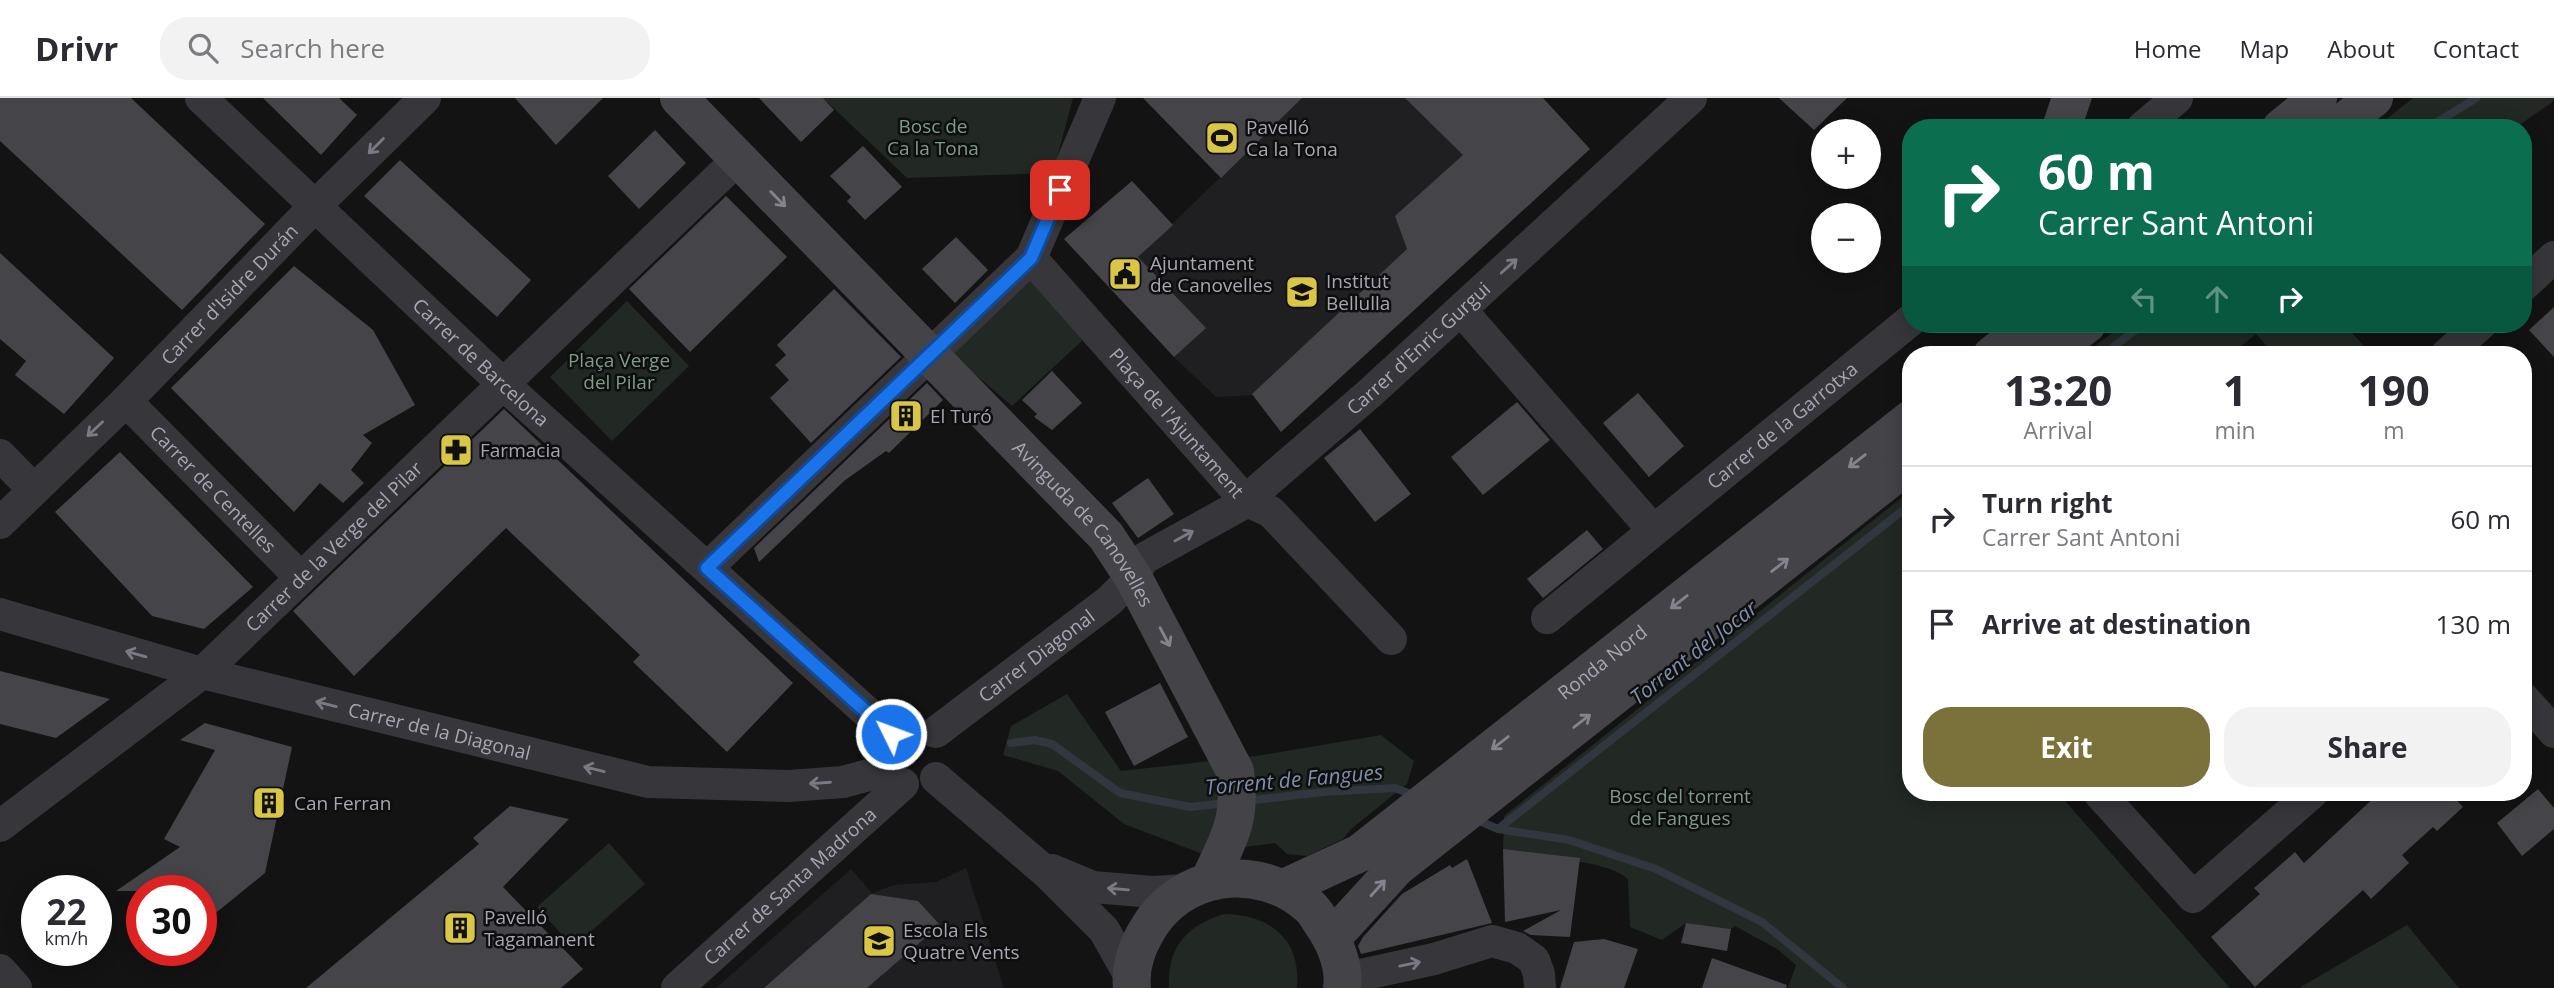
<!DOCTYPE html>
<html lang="en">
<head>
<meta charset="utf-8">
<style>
  :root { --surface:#fff; --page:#f2f2f3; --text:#2b2b33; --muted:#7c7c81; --line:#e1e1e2; --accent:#7a713b }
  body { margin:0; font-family:"Open Sans",sans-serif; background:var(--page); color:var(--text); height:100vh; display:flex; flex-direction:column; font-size:26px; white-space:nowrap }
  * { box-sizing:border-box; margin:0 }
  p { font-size:23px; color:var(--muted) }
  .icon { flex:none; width:38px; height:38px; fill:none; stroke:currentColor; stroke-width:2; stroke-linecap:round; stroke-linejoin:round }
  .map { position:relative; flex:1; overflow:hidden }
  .drawer { position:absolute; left:1902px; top:248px; width:630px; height:455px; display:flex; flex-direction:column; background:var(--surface); border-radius:28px; box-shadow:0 4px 18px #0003 }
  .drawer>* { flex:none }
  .banner { position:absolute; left:1902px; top:21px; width:630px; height:214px; border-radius:28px; box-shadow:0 4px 18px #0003; background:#0b6e4f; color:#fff; overflow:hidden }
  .buttons { position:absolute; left:1811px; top:21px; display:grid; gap:14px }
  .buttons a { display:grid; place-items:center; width:70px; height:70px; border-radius:50%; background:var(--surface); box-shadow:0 4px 18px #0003; font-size:35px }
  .speed { position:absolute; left:21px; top:777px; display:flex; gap:14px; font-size:35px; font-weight:700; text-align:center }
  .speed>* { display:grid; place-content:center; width:91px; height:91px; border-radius:50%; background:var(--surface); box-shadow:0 4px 18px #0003; line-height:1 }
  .speed small { font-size:18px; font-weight:400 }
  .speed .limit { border:10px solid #d22; background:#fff; color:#111 }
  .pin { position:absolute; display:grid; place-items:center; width:60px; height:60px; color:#fff; margin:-30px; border-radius:14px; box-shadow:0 4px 10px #0006 }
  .me { position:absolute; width:77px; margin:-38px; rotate:312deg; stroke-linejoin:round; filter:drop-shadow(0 0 5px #0008) }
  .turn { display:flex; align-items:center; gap:24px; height:147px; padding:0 21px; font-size:32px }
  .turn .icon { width:91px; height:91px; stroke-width:2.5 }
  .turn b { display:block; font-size:49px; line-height:60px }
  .lanes { display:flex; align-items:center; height:66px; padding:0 21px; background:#0003; justify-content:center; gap:35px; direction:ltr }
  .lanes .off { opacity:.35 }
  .eta { display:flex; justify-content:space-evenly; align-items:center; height:119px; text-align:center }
  .eta b { font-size:42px; font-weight:700; line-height:49px }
  .primary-button { display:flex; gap:14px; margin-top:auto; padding:14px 21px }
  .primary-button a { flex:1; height:80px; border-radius:28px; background:var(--accent); color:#fff; font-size:28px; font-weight:700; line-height:80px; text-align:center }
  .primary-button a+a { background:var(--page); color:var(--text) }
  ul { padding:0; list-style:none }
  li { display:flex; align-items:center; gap:21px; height:105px; padding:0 21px; border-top:2px solid var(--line) }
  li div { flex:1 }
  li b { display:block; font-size:26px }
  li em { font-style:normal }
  header { display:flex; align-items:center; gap:42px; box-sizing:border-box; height:98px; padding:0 35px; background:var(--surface); border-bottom:2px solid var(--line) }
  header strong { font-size:33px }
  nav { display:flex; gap:38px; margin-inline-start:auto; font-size:24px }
  .search { width:490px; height:63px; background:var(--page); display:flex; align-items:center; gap:18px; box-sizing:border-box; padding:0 24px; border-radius:28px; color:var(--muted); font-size:26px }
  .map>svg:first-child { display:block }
  .built { fill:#1f1f21 }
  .green { fill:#222824 }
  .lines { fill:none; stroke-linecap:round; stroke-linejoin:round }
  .stream { stroke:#32373f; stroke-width:8 }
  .building { fill:#454549 }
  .street { stroke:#36363b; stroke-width:32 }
  .secondary { stroke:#434348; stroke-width:38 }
  .oneway { stroke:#797a83 }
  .oneway2 { stroke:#83848e }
  .route-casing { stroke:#114b97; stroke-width:18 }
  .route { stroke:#1a73e8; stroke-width:12 }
  .labels { text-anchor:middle; stroke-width:5; stroke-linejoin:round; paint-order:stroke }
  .park-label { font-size:19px; fill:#7f9c87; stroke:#0e0e0f }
  .poi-label { font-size:19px; fill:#a6a7b3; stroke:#0e0e0f; text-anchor:start }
  .street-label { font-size:19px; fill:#a6a7b3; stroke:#0e0e0f }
  .water-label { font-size:21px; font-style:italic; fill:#818eaa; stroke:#0e0e0f }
</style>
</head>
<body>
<header>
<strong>Drivr</strong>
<div class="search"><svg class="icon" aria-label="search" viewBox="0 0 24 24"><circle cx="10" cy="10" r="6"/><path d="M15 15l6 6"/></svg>Search here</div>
<nav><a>Home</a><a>Map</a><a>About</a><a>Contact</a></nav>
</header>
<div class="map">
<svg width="2554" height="890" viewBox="0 0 2554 890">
  <rect width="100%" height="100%" fill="#131314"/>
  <!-- built -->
  <g class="built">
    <polygon points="1302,0 1543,0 1590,51 1281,334 1252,297 1216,299 1174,259 1138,159"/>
    <polygon points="966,770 1004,890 716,890 851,771 872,795 894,787 936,784"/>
  </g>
  <!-- green -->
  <g class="green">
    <polygon points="823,0 1073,0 1053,75 907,80"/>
    <polygon points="2413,0 2554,0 2554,3 2515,30 2375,30"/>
    <polygon points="1028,172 1085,240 1012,308 948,253"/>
    <polygon points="627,203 689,268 612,343 550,279"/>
    <polygon points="2124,226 2344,226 2372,257 2275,257 2256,236 2230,257 2083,257"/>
    <path d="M1911,392V518L1906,522L1911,528V695H2058L2230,890H1788L1796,867L1777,851L1735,828L1731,831L1686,825L1662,842L1630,829L1628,782C1618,764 1526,756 1503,753L1504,718Z"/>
    <polygon points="1067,596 1121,673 1256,658 1381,637 1414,663 1407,686 1351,731 1343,741 1307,758 1287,756 1275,745 1200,755 1124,726 1058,673 1003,657 1011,628"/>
    <polygon points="609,745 645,786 573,849 537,809"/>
    <path d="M1224,816C1270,817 1301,840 1297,890H1169C1167,849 1186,828 1224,816Z"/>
    <polygon points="2407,827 2459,890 2299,890"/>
  </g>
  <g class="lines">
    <!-- stream -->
    <g class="stream">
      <polyline points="2428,30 2476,0"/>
      <polyline points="2103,257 2143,226"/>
      <polyline points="1011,645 1035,642 1052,646 1120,695 1190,709 1225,705"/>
      <polyline points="1245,703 1323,694 1395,690 1416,698"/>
      <polyline points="1477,722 1498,731 1569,742 1656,771 1762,824 1843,890"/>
      <polyline points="1498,731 1911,406"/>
    </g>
  </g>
  <!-- building -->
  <g class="building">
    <polygon points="0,0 131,0 265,126 182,212 0,43"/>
    <polygon points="263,0 339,0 357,17 321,57"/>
    <polygon points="515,0 603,0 556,47"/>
    <polygon points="759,0 823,0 834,12 801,44"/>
    <polygon points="1143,0 1302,0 1221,80"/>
    <polygon points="1405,0 1543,0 1590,51 1281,334 1252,296 1407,151 1395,118 1463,57"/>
    <polygon points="1779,0 1847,0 1814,32"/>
    <polygon points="2051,0 2092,0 2082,30 2041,30"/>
    <polygon points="655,32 686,65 639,111 608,78"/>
    <polygon points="863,48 902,89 865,122 847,103 851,99 830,78"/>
    <polygon points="400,62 531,182 497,219 364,98"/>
    <polygon points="1132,83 1173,127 1138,159 1206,230 1174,259 1064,141"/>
    <polygon points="726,98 787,159 690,254 629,191"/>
    <polygon points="956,139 988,172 955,205 922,171"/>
    <polygon points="0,155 114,260 64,316 15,277 26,263 0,241"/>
    <polygon points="294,168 373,232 415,307 363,337 372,345 351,372 364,385 343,405 320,385 294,414 171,290"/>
    <polygon points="834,191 901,259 811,345 770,300 789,282 775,267 786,257 777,247"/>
    <polygon points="2554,209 2554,259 2529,232"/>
    <polygon points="1052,273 1082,305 1052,332 1034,319 1037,316 1022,302"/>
    <polygon points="927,285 943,302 889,355 886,353 844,383 759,464 754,450"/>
    <polygon points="1638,295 1684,348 1649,379 1603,325"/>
    <polygon points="1517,304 1550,342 1483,397 1451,359"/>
    <polygon points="504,311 793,585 727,654 633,564 640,557 506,430 354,578 293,513"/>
    <polygon points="1360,331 1411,396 1375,424 1324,360"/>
    <polygon points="120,354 253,489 204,531 152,518 55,414"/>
    <polygon points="1148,380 1174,416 1138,440 1112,405"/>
    <polygon points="1587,432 1603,451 1543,500 1527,481"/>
    <polygon points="0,573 110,601 56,640 0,626"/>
    <polygon points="1160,585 1188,639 1134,668 1105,614"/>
    <polygon points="205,625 292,649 265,775 201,827 201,793 116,793 180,749 164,741 215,652 180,642"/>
    <polygon points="2538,691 2554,710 2554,731 2522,758 2497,725"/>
    <polygon points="2379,695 2450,695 2463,709 2437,733 2433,729 2402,757 2409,765 2371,801 2363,792 2255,889 2211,839 2260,796 2254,790 2295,754 2304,765"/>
    <polygon points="510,708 569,721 503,789 583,871 561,890 306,890 479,746 473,740"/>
    <polygon points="1503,751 1580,760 1570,839 1531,837 1523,833 1561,812 1505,824"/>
    <polygon points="1467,761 1492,825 1361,856 1358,848 1363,839 1402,796 1450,767 1452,770"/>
    <polygon points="871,796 918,803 940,827 867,890 764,890"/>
    <polygon points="1686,825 1731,831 1727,853 1681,845"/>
    <polygon points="1604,841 1638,851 1624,890 1560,890 1574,844"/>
    <polygon points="1712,860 1787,887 1786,890 1702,890"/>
  </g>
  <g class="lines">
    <!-- street -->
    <g class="street">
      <path id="s1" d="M201,0L503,286L891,636"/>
      <polyline points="2142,30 2177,0"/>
      <path id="s2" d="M1031,160L1245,402L1271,414L1391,541"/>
      <polyline points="2524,187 2554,159"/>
      <polyline points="1461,212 1653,432"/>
      <polyline points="2446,257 2481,226"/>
      <path id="s3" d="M126,303L301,480"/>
      <polyline points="0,357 33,391"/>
      <path id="s4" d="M0,425L126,303L315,108L425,0"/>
      <polyline points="707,470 1031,160 1100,0"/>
      <path id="s5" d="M0,516L202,575L648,684L789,688L843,684L887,672"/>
      <path id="s6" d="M1547,520L1911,222"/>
      <polyline points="2524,601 2554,634"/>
      <path id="s7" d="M936,634L1109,503L1133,479L1143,461L1239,408L1370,295L1691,0"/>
      <polyline points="936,680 1047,775 1104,832 1131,880"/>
      <polyline points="2099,695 2193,799 2312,695"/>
      <path id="s8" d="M0,728L202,575L738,61"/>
      <polyline points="1052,772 1093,789 1153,794 1186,792"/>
      <polyline points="0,872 16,890"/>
      <polyline points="1343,881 1434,861 1492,843 1517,850 1534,862 1539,876 1540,890"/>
      <path id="s9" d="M677,890L903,686"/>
    </g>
    <!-- secondary -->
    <g class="secondary">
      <path id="s10" d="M679,0L1106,438L1133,479L1235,673C1242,722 1229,740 1209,783"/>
      <polyline points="2281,30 2318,0"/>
      <polyline points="2336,30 2374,0"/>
      <polyline points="1992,257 2032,226"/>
      <polyline points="2047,257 2087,226"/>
      <path id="s11" d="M1284,790L1360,755L1911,321"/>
      <polyline points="1332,840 1397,769 1911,364"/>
      <path d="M1132,890C1130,870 1136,851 1146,834C1179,774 1258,763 1309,808C1316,814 1320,823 1325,830C1336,847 1345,870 1342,890"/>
    </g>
  </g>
  <!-- one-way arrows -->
  <defs><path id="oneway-shaft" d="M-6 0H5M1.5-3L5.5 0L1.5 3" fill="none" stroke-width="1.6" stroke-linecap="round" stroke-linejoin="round" transform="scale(1.75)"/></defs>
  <g class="oneway">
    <use href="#oneway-shaft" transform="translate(376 48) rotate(135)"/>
    <use href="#oneway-shaft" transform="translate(1509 168) rotate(-42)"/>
    <use href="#oneway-shaft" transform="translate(95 331) rotate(137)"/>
    <use href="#oneway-shaft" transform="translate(1184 438) rotate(-29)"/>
    <use href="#oneway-shaft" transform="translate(136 556) rotate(-164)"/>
    <use href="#oneway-shaft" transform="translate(326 606) rotate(-166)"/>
    <use href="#oneway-shaft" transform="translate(594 671) rotate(-166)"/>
    <use href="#oneway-shaft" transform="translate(820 685) rotate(176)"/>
    <use href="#oneway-shaft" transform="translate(1118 791) rotate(-175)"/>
    <use href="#oneway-shaft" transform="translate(1410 866) rotate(-12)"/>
  </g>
  <g class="oneway2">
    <use href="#oneway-shaft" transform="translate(778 101) rotate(46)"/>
    <use href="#oneway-shaft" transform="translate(1857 363) rotate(142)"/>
    <use href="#oneway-shaft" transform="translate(1780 467) rotate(-38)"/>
    <use href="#oneway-shaft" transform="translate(1679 504) rotate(142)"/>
    <use href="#oneway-shaft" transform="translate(1165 539) rotate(62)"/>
    <use href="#oneway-shaft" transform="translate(1582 623) rotate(-38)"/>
    <use href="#oneway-shaft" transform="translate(1500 645) rotate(142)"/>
    <use href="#oneway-shaft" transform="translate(1378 790) rotate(-48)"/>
  </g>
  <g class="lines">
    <defs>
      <polyline id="route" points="891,636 707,470 1031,160 1060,92"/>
    </defs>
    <!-- route casing -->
    <use href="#route" class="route-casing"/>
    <!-- route -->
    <use href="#route" class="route"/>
  </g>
  <!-- icons -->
  <defs>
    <symbol id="stadium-square" viewBox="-11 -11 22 22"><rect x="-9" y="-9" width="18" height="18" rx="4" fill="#dac645" stroke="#0e0e0f"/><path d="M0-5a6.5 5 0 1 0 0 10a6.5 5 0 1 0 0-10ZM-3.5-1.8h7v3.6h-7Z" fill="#111"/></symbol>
    <symbol id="civic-square" viewBox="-11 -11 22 22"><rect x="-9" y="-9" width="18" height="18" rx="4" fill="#dac645" stroke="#0e0e0f"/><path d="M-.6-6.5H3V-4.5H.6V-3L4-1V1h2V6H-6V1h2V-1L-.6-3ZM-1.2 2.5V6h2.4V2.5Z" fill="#111"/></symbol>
    <symbol id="school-square" viewBox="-11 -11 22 22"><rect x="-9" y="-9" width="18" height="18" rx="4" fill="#dac645" stroke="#0e0e0f"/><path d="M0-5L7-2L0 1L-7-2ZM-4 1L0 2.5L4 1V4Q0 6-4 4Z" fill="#111"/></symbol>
    <symbol id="building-square" viewBox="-11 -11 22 22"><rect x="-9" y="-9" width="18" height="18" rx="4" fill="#dac645" stroke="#0e0e0f"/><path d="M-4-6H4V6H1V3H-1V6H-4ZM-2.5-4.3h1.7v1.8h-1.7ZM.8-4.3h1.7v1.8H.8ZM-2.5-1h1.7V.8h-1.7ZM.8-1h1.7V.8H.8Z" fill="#111"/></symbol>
    <symbol id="pharmacy-square" viewBox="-11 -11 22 22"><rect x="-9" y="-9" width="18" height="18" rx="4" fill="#dac645" stroke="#0e0e0f"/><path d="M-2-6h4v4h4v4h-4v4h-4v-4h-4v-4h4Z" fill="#111"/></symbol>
  </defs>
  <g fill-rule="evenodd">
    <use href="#stadium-square" x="1203" y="21" width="38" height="38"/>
    <use href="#civic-square" x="1106" y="157" width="38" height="38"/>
    <use href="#school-square" x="1283" y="175" width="38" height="38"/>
    <use href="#building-square" x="887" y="299" width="38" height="38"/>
    <use href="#pharmacy-square" x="437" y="333" width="38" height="38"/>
    <use href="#building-square" x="250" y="686" width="38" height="38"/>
    <use href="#building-square" x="441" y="811" width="38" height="38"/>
    <use href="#school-square" x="860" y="824" width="38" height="38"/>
  </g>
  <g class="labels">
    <!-- park labels -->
    <g class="park-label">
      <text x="933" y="35">Bosc de<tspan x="933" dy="22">Ca la Tona</tspan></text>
      <text x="619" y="269">Plaça Verge<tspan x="619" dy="22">del Pilar</tspan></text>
      <text x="1680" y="705">Bosc del torrent<tspan x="1680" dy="22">de Fangues</tspan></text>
    </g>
    <!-- poi labels -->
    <g class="poi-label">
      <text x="1246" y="36">Pavelló<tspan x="1246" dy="22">Ca la Tona</tspan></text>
      <text x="1150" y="172">Ajuntament<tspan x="1150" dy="22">de Canovelles</tspan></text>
      <text x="1326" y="190">Institut<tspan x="1326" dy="22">Bellulla</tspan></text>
      <text x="930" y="325">El Turó</text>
      <text x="480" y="359">Farmacia</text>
      <text x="294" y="712">Can Ferran</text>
      <text x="484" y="826">Pavelló<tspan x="484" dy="22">Tagamanent</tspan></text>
      <text x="903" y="839">Escola Els<tspan x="903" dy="22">Quatre Vents</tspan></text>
    </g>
    <!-- street labels -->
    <g class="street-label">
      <text dy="7" stroke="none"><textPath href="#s4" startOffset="324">Carrer d'Isidre Durán</textPath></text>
      <text dy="7" stroke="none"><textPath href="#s7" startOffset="620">Carrer d'Enric Gurgui</textPath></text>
      <text dy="7" stroke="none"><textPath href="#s1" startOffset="385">Carrer de Barcelona</textPath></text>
      <text dy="7" stroke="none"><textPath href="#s2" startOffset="220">Plaça de l'Ajuntament</textPath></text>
      <text dy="7" stroke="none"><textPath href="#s6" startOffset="304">Carrer de la Garrotxa</textPath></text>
      <text dy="7" stroke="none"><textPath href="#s3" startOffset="124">Carrer de Centelles</textPath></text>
      <text dy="7" stroke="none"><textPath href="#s10" startOffset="588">Avinguda de Canovelles</textPath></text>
      <text dy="7" stroke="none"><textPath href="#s8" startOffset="436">Carrer de la Verge del Pilar</textPath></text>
      <text dy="7" stroke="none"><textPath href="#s7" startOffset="126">Carrer Diagonal</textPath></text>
      <text dy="7" stroke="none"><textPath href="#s11" startOffset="392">Ronda Nord</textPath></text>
      <text dy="7" stroke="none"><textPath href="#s5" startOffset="455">Carrer de la Diagonal</textPath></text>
      <text dy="7" stroke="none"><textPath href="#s9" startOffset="152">Carrer de Santa Madrona</textPath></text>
    </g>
    <!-- water labels -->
    <g class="water-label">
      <text transform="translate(1694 555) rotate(-38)" y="7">Torrent del Jocar</text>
      <text transform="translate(1294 682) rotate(-5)" y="7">Torrent de Fangues</text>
    </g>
  </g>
</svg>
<div class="buttons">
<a>+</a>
<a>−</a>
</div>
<div class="speed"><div>22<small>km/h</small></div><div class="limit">30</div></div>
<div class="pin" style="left:1060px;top:92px;background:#d93025"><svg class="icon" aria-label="arrive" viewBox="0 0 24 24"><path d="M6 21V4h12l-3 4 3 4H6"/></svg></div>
<svg class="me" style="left:891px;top:636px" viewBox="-20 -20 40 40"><circle r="17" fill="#1a73e8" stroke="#fff" stroke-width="3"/><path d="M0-11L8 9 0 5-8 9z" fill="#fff"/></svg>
<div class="banner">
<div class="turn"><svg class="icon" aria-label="right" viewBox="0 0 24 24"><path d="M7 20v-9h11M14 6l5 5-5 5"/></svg><div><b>60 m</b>Carrer Sant Antoni</div></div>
<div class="lanes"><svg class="icon off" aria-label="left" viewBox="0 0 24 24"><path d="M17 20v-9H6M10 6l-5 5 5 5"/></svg><svg class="icon off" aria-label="ahead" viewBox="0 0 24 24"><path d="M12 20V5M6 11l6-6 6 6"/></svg><svg class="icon" aria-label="right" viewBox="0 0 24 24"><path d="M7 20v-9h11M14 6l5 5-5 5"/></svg></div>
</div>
<section class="drawer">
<div class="eta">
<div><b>13:20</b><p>Arrival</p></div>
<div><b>1</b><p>min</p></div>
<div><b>190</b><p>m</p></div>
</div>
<ul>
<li><svg class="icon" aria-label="right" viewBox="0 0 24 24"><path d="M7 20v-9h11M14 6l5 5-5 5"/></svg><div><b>Turn right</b><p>Carrer Sant Antoni</p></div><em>60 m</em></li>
<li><svg class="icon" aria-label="arrive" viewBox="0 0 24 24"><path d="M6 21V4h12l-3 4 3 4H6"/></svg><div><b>Arrive at destination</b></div><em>130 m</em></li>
</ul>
<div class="primary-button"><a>Exit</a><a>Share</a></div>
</section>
</div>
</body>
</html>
